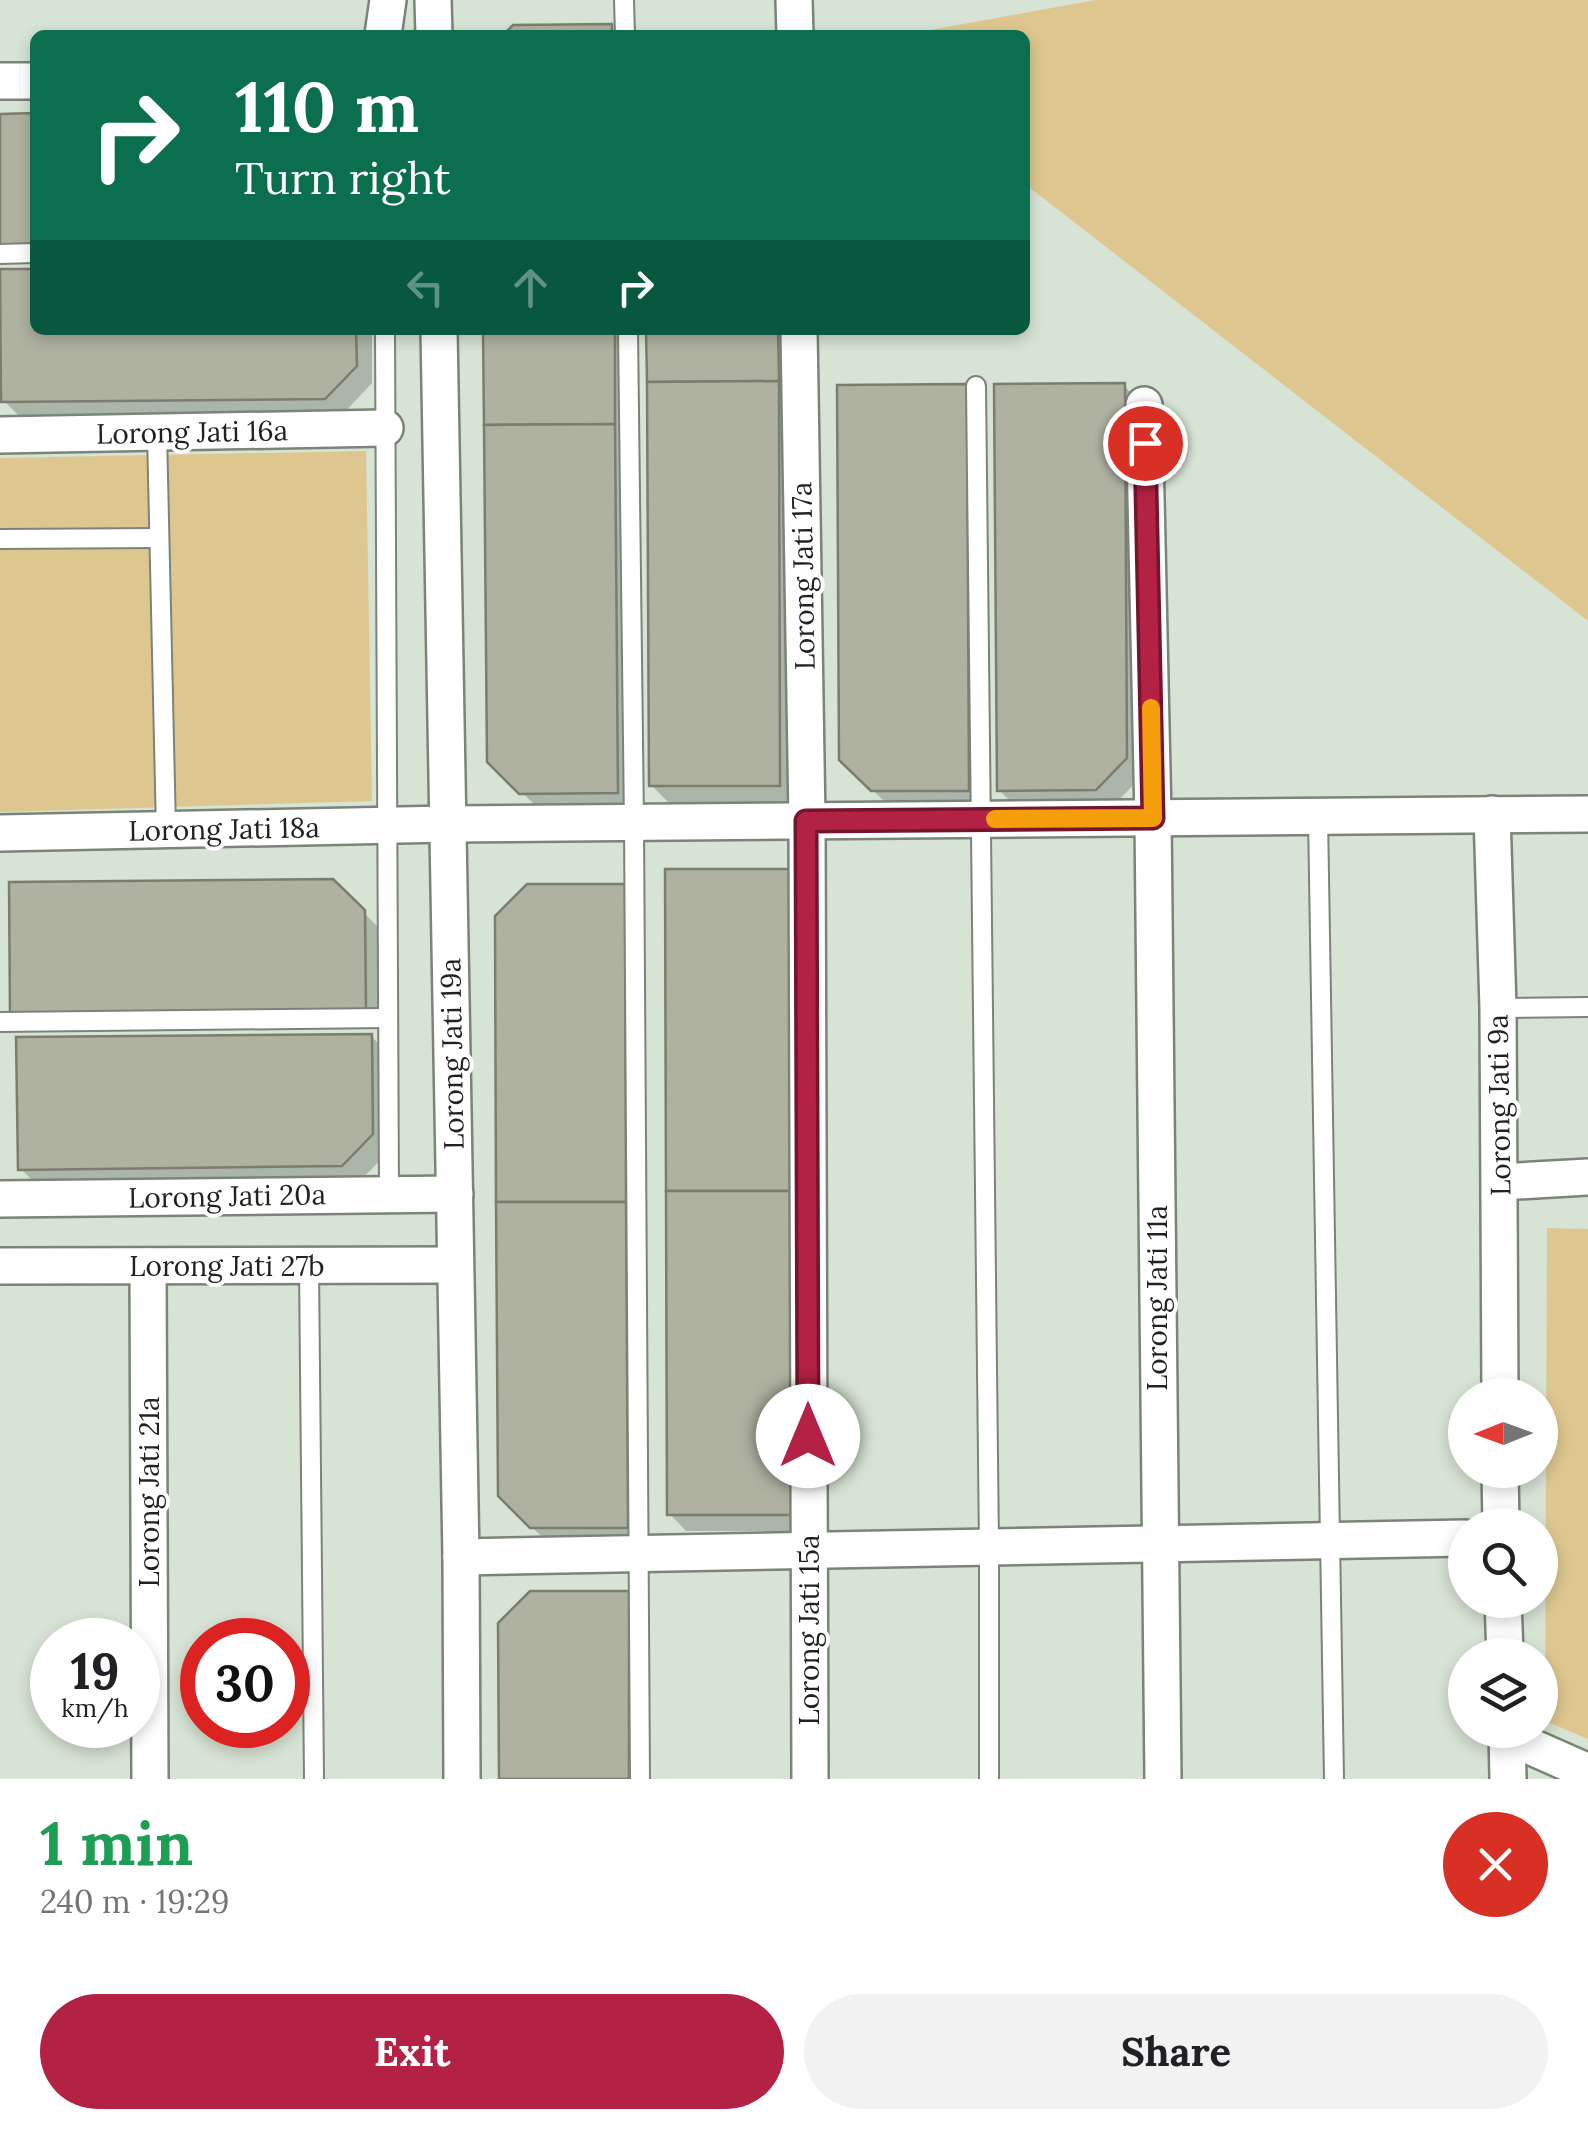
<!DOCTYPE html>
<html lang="en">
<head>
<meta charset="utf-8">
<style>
  :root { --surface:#fff; --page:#f2f2f2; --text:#202124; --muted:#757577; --accent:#b32145 }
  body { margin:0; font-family:Lora,serif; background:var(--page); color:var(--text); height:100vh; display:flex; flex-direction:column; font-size:38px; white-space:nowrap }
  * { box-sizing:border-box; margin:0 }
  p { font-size:32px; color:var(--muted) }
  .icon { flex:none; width:55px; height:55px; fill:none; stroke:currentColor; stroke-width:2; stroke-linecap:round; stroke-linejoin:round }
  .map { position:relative; height:1779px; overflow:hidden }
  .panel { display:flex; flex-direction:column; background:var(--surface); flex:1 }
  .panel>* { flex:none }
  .top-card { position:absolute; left:30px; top:30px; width:1000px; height:305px; border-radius:15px; box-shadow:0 5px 15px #0003; background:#0b6e4f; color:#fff; overflow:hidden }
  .needle { width:65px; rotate:269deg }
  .buttons { position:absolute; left:1448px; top:1378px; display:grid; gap:20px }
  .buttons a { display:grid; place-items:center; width:110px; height:110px; border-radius:50%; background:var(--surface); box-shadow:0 5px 15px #0003; font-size:50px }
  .speed { position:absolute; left:30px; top:1618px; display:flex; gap:20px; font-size:50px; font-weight:700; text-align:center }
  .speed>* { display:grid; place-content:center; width:130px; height:130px; border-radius:50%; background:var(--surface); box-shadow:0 5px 15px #0003; line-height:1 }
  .speed small { font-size:25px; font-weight:400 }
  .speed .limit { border:15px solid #d22; background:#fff; color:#111 }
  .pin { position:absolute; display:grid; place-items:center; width:85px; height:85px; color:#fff; margin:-42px; border:5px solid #fff; border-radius:50%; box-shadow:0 2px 10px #0007 }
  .me { position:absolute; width:110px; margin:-55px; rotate:0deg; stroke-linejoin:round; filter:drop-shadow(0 0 8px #0008) }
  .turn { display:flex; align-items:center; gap:35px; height:210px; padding:0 40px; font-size:45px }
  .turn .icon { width:130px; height:130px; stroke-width:2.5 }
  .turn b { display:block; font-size:70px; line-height:85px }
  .lanes { display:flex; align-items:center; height:95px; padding:0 40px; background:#0003; justify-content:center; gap:50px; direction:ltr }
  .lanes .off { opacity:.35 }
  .round { display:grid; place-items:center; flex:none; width:105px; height:105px; border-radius:52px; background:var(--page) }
  .headline { display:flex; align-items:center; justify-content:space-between; height:170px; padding:0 40px }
  h1 { font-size:60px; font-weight:800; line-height:75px; color:#1e9e55 }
  .button { display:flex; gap:20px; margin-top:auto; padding:20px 40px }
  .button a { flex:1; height:115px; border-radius:60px; background:var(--accent); color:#fff; font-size:40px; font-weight:800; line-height:115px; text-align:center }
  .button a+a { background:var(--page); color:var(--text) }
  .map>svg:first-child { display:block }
  .green { fill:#dec78f }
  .shadow { fill:#0003 }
  .building { fill:#afb2a1; stroke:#7b7d6e; stroke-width:2.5 }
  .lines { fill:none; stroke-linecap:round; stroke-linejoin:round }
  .lane-casing { stroke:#7a8477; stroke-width:22 }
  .street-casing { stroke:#7a8477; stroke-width:40 }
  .lane { stroke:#fff; stroke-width:18 }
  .street { stroke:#fff; stroke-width:35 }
  .route-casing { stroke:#74152d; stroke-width:25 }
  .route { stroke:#b32145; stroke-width:18 }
  .slow { stroke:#f59e0b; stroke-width:18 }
  .labels { text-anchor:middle; stroke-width:8; stroke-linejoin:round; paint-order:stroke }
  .street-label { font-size:28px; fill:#1f231e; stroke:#fff }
</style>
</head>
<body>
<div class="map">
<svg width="1588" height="1779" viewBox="0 0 1588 1779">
  <rect width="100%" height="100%" fill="#d7e3d4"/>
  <!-- green -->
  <g class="green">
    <polygon points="1095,0 1588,0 1588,621 1025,184 1025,35 903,35"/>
    <polygon points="366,451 372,801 0,812 0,458"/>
    <polygon points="1547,1228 1588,1229 1588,1739 1545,1721"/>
  </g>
  <!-- shadow -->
  <g class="shadow">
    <polygon points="35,271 35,330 372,330 372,383 342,415 21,418 4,401"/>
    <polygon points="486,330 630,330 634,809 539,809 490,761"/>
    <polygon points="649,330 793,330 796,802 668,802 651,785"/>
    <polygon points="966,386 983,403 985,806 890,807 841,759"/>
    <polygon points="1124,386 1141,402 1143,775 1113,806 1016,807 999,790"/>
    <polygon points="796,871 815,1531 686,1531 670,1514"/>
    <polygon points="332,881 381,930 382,1027 29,1030"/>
    <polygon points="624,886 641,903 644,1544 549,1544 500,1495"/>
    <polygon points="371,1036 388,1053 389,1151 359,1182 37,1185 20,1168"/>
    <polygon points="628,1593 645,1610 645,1779 502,1779"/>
  </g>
  <!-- building -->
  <g class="building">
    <polygon points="612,24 612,35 503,35 513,25"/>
    <polygon points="776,32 776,35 644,35 644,33"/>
    <polygon points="35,113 35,247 0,247 0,114"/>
    <polygon points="0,269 35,269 35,330 356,330 357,366 325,399 1,402"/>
    <polygon points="483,330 615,330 615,424 484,425"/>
    <polygon points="646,330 778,330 779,381 647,382"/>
    <polygon points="779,381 780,786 649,786 647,382"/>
    <polygon points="1125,383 1127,758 1096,790 997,791 994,384"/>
    <polygon points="967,384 969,791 871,791 839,760 837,385"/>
    <polygon points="615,424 618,793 519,794 487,762 484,425"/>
    <polygon points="665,869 797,869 798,1191 666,1191"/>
    <polygon points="333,879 365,910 366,1011 10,1015 9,882"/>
    <polygon points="527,884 625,884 626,1202 496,1202 495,916"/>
    <polygon points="372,1034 373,1134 342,1166 18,1170 16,1037"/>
    <polygon points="666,1191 798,1191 799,1515 667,1515"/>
    <polygon points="496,1202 626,1202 628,1528 530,1528 498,1496"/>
    <polygon points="530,1591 629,1591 629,1779 499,1779 498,1623"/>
  </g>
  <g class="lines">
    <defs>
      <g id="lane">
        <polyline points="624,0 625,35"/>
        <polyline points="0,254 35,253"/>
        <polyline points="385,330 389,1195"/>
        <polyline points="628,330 634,823 640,1779"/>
        <polyline points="976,386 989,1547 989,1779"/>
        <polyline points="157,432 166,830"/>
        <polyline points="0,539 159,538"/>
        <polyline points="1318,816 1334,1779"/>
        <polyline points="1498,1008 1588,1007"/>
        <polyline points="0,1022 387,1018"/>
        <polyline points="309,1266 314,1779"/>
      </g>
      <g id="street">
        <polyline points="433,0 434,35"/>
        <polyline points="794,0 795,35"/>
        <polyline points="383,35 388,0"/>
        <polyline points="0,81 35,81"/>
        <polyline points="439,330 461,1557 462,1779"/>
        <polyline points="799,330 807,821 810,1779"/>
        <polyline points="1144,405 1153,818 1163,1779"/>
        <polyline points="0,435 385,428"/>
        <polyline points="1492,814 1498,1008 1500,1395"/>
        <polyline points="0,833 448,824 1588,814"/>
        <polyline points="1500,1182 1588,1177"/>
        <polyline points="0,1199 455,1194"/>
        <polyline points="0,1266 454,1265"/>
        <polyline points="148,1266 150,1779"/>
        <polyline points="1500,1470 1501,1525"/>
        <polyline points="461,1557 1465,1538"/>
        <polyline points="1503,1600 1505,1655"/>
        <polyline points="1507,1730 1508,1779"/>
        <polyline points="1507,1736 1588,1772"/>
      </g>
    </defs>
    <!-- lane casing -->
    <use href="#lane" class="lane-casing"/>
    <!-- street casing -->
    <use href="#street" class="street-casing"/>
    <!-- lane -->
    <use href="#lane" class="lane"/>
    <!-- street -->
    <use href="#street" class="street"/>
  </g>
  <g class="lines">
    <defs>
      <polyline id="route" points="808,1436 806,821 1153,818 1145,443"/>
    </defs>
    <!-- route casing -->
    <use href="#route" class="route-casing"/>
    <!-- route -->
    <use href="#route" class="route"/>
    <!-- slow -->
    <polyline class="slow" points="995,819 1153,818 1151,708"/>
  </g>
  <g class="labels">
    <!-- street labels -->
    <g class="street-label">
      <text transform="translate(192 432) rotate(-1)" y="10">Lorong Jati 16a</text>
      <text transform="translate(803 576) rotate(-91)" y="10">Lorong Jati 17a</text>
      <text transform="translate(224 829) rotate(-1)" y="10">Lorong Jati 18a</text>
      <text transform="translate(452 1054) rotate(-91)" y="10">Lorong Jati 19a</text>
      <text transform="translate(1499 1105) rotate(-91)" y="10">Lorong Jati 9a</text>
      <text transform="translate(227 1196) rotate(-1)" y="10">Lorong Jati 20a</text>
      <text x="227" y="1276">Lorong Jati 27b</text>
      <text transform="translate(1157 1298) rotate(-90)" y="10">Lorong Jati 11a</text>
      <text transform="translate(149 1492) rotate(-90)" y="10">Lorong Jati 21a</text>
      <text transform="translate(809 1630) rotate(-90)" y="10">Lorong Jati 15a</text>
    </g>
  </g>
</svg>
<div class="buttons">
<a><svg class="needle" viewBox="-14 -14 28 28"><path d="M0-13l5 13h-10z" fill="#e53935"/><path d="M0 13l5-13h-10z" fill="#757577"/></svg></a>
<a><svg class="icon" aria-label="search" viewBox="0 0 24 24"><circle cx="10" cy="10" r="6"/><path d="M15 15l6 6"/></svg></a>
<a><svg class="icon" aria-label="layers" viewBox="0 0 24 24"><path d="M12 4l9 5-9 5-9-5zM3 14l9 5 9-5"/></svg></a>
</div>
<div class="speed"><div>19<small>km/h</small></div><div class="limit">30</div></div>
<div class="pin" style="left:1145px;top:443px;background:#d93025"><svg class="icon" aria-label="arrive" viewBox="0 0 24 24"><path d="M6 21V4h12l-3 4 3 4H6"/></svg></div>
<svg class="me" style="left:808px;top:1436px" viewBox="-20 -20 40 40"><circle r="19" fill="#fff"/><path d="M0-13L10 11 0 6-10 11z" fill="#b32145"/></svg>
<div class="top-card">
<div class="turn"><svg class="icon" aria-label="right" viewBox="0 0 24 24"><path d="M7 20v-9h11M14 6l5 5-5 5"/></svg><div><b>110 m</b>Turn right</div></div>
<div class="lanes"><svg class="icon off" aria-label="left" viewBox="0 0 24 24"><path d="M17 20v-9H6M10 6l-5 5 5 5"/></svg><svg class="icon off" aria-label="ahead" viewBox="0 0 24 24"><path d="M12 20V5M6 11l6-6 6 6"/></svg><svg class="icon" aria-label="right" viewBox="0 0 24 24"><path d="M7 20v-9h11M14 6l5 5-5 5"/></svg></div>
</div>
</div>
<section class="panel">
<div class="headline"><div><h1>1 min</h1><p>240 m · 19:29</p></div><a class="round" style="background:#d93025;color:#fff"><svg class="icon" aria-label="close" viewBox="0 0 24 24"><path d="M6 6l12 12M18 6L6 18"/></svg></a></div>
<div class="button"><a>Exit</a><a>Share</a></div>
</section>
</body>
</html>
